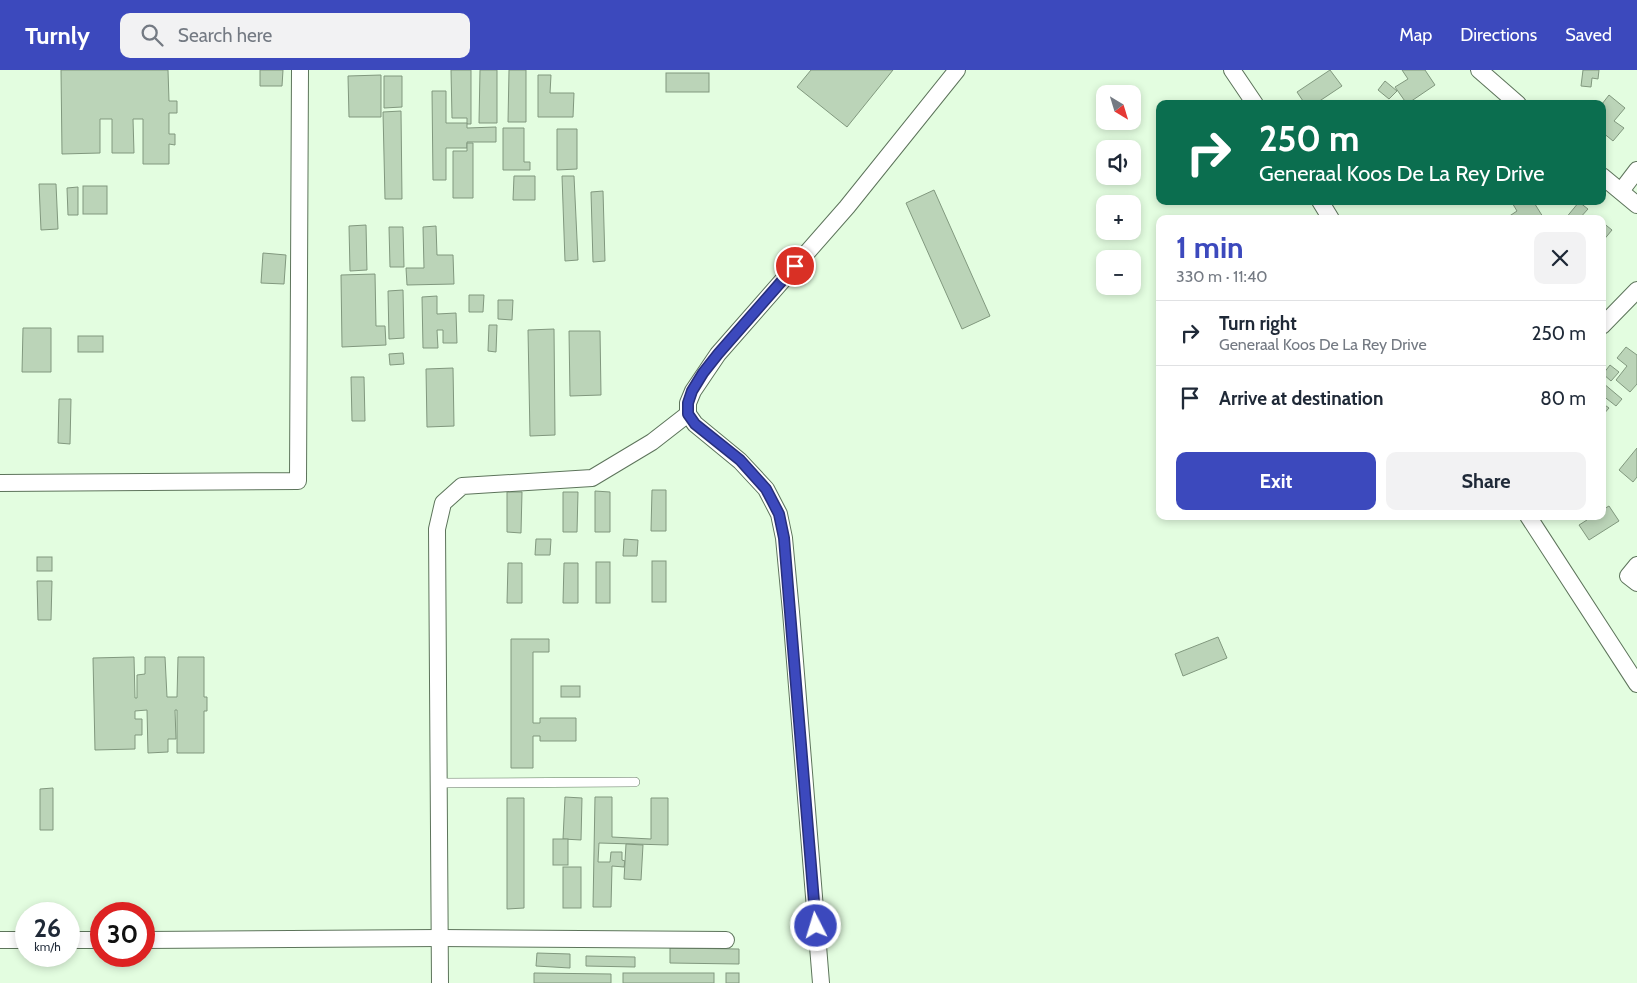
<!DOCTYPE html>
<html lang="en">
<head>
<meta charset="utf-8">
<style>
  :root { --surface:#fff; --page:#f2f2f3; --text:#1f2937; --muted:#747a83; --line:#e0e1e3; --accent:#3c49bd }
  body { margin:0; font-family:Cabin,sans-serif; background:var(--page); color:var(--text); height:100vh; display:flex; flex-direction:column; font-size:19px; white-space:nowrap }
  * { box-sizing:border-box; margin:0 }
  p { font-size:16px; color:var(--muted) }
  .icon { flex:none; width:28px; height:28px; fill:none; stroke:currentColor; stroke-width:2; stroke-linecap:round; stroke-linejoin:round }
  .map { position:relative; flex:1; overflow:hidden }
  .sheet { position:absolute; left:1156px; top:145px; width:450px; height:305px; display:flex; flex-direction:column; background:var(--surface); border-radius:10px; box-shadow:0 2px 8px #0003 }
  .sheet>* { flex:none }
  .hud { position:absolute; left:1156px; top:30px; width:450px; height:105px; border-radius:10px; box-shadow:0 2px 8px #0003; background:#0b6e4f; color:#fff; overflow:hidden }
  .needle { width:32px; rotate:142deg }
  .buttons { position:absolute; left:1096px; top:15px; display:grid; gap:10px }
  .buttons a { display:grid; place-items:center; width:45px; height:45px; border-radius:10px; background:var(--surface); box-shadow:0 2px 8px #0003; font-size:25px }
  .speed { position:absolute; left:15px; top:832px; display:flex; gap:10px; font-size:25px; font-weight:700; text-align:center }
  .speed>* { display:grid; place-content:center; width:65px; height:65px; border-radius:50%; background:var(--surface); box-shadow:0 2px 8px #0003; line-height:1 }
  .speed small { font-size:12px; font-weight:400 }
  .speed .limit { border:8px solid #d22; background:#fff; color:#111 }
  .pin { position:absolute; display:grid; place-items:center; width:42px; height:42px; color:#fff; margin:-21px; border:2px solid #fff; border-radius:50%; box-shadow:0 1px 5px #0007 }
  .me { position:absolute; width:55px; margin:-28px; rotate:355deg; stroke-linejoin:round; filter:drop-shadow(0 0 4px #0008) }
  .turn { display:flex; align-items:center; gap:18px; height:105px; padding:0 20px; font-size:22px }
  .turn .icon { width:65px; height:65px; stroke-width:2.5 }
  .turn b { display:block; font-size:35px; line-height:42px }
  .round { display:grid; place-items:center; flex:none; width:52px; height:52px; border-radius:10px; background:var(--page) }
  .overview { display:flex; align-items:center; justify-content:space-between; height:85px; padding:0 20px }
  h1 { font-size:30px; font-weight:700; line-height:38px; color:var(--accent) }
  .action { display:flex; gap:10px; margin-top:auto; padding:10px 20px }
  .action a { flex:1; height:58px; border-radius:10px; background:var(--accent); color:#fff; font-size:20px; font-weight:700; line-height:58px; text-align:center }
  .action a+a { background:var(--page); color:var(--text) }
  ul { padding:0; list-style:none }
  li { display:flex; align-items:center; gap:15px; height:65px; padding:0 20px; border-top:1px solid var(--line) }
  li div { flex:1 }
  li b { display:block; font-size:19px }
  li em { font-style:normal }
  header { display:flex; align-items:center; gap:30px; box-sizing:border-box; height:70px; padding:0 25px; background:var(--accent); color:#fff }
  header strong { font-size:24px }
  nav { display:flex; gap:28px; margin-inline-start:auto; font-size:18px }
  .search { width:350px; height:45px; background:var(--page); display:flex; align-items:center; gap:12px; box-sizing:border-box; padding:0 18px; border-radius:10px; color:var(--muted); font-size:19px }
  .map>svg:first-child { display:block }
  .building { fill:#bbd4b8; stroke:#81987e }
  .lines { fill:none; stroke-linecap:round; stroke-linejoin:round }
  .service-casing { stroke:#5d745b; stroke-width:10 }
  .minor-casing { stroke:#5d745b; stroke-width:18 }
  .service { stroke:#fff; stroke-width:9 }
  .minor { stroke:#fff; stroke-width:16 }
  .route-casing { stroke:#272f7b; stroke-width:12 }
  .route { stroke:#3c49bd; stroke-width:9 }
</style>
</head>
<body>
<header>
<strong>Turnly</strong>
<div class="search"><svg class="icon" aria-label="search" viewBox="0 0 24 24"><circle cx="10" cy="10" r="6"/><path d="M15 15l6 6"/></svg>Search here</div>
<nav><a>Map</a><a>Directions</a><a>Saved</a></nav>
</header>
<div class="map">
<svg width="1637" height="913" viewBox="0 0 1637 913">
  <rect width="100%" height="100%" fill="#e3fde0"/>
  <!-- building -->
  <g class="building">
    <polygon points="61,0 168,0 169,31 177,31 177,43 169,43 169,64 175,64 175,75 169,74 169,94 143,94 143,49 133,49 134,83 112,83 112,49 100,49 100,83 62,84"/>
    <polygon points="260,0 283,0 282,16 260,16"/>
    <polygon points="451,0 471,0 471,54 467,54 467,48 452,48"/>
    <polygon points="480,0 497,0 497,53 479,53"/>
    <polygon points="509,0 526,0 526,52 508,52"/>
    <polygon points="811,0 893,0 847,57 797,17"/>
    <polygon points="1330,0 1342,16 1315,34 1305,34 1297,22"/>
    <polygon points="1402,0 1425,0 1435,15 1407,34 1395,17 1408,9"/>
    <polygon points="1583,0 1599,0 1598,9 1592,8 1591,17 1581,16"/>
    <rect x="666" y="3" width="43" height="19"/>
    <polygon points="381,5 381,47 349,47 348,6"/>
    <polygon points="538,5 551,5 550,23 574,23 573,47 538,47"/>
    <polygon points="384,6 402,6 402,37 384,38"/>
    <polygon points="1385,11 1397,21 1389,29 1378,20"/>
    <polygon points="432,21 446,21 446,53 467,53 467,58 496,57 496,72 467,72 467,78 446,78 446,110 433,110"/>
    <polygon points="1609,25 1625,38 1614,51 1624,58 1613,71 1602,62 1602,34"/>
    <polygon points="401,41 402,129 385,129 383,42"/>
    <polygon points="503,58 524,58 524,92 530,92 530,100 503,100"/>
    <polygon points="557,59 577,59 577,99 557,100"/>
    <polygon points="467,73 473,73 473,128 453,128 453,81 467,81"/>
    <polygon points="514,106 535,106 535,130 513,130"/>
    <polygon points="562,106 574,106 578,190 565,191"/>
    <polygon points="39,114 56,114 58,159 41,160"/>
    <rect x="83" y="116" width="24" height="28"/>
    <polygon points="78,117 78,145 68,145 67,118"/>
    <polygon points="934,120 990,246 962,259 906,133"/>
    <polygon points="603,121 605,191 593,192 591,122"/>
    <polygon points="1511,131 1533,131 1543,147 1541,149 1505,149 1517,141"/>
    <polygon points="1579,132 1588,139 1579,149 1565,149"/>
    <polygon points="1602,152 1612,160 1602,172"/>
    <polygon points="366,155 367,200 350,201 349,156"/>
    <polygon points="436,156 437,185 453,185 454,214 407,215 406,198 424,198 423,157"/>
    <polygon points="389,157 403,157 404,197 390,197"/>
    <polygon points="263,183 286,185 284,214 261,213"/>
    <polygon points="375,204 376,256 385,256 386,275 342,277 341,205"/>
    <polygon points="403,220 404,268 389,269 388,221"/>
    <polygon points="469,225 484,225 483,242 469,242"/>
    <polygon points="437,226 437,244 456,243 457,273 443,273 443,260 437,260 438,278 423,278 422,227"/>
    <polygon points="498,230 513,230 512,250 498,249"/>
    <polygon points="489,255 497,255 496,282 488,281"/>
    <polygon points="23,258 51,258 51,302 22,302"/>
    <polygon points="554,259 555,365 530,366 528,260"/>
    <polygon points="569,261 600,261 601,325 570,326"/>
    <rect x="78" y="266" width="25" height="16"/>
    <polygon points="1626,277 1637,285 1637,314 1630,322 1616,310 1627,296 1617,288"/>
    <polygon points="403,283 404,294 390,295 389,284"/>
    <polygon points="1610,295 1619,302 1611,311 1603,304"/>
    <polygon points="453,298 454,356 427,357 426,299"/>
    <polygon points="351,307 364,307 365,351 352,351"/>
    <polygon points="1603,313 1622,329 1616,336 1602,325"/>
    <polygon points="59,329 71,329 70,374 58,373"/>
    <polygon points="1602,333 1609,338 1602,346"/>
    <polygon points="1637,378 1637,407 1633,412 1619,400"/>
    <polygon points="652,420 666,420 666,461 651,461"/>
    <polygon points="595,421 610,422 610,462 595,462"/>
    <polygon points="507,422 522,422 521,463 507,462"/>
    <polygon points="563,422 578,422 577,462 563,462"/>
    <polygon points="1609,436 1619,451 1589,470 1579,455 1587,450 1585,446 1602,446 1602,440"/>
    <polygon points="536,469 551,469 550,485 535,485"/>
    <polygon points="624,469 638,470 637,486 623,486"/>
    <rect x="37" y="487" width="15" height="14"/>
    <rect x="652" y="491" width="14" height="41"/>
    <rect x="596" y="492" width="14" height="41"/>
    <polygon points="508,493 522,493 522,533 507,533"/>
    <polygon points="564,493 578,493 578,533 563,533"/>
    <polygon points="37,511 52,511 51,550 38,550"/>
    <polygon points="1218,567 1227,588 1183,606 1175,584"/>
    <polygon points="511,569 549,569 549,582 533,582 533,653 540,653 540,648 576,648 576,671 540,671 540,666 533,666 533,698 511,698"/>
    <polygon points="134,587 135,628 137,628 137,605 145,604 145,587 165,587 167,627 177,627 178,587 204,587 204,627 207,627 207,641 204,641 204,683 177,683 177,640 175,640 176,669 168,669 168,682 148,683 147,640 135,641 135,649 142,649 142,665 135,665 135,679 95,680 93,588"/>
    <rect x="561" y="616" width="19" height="11"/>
    <polygon points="53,718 53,760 40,760 40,719"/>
    <polygon points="565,727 582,728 581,770 563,769"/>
    <polygon points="595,727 612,727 612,767 651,769 651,728 668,728 668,775 599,773 598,792 610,792 611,782 622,782 622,790 625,791 624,797 612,796 611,837 593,837"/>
    <polygon points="507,728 524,728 524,838 507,839"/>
    <rect x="553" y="769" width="15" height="26"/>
    <polygon points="626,774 643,775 641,810 624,809"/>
    <rect x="563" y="797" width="18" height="41"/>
    <polygon points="670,878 739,879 739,894 670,893"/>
    <polygon points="537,883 570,884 570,898 536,896"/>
    <polygon points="586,886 635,887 635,897 586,896"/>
    <polygon points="534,903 611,904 611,913 534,913"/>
    <rect x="623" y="903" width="91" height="10"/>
    <rect x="726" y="903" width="13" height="10"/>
  </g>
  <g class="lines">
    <defs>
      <polyline id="service" points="438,713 635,712"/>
      <g id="minor">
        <polyline points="1232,0 1255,34"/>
        <polyline points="1479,0 1518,34"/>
        <polyline points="1602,106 1637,135"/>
        <polyline points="1621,121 1637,100"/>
        <polyline points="1320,131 1331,149"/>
        <polyline points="1602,256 1637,220"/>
        <polyline points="688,344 695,354 740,391 766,419 779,444 784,468 791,542 821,913"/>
        <polyline points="0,413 298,411 300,0"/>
        <polyline points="1528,446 1637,614"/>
        <polyline points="1637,495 1628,506 1637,513"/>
        <polyline points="0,870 26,870"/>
        <polyline points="69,870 101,870"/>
        <polyline points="144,870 439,868 726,870"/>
        <polyline points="440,913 437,459 443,433 462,416 592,408 652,372 688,344 688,333 693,321 718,284 847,137 957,0"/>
      </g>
    </defs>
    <!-- service casing -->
    <use href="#service" class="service-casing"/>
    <!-- minor casing -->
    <use href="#minor" class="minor-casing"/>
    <!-- service -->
    <use href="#service" class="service"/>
    <!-- minor -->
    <use href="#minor" class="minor"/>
  </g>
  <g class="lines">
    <defs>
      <polyline id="route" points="795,196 718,284 703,303 692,321 688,333 688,344 695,354 740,390 766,419 779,444 784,468 790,542 816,856"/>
    </defs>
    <!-- route casing -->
    <use href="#route" class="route-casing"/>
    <!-- route -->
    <use href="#route" class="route"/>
  </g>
</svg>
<div class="buttons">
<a><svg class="needle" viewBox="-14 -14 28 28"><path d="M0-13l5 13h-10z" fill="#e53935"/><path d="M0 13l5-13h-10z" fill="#747a83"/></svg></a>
<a><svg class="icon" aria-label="sound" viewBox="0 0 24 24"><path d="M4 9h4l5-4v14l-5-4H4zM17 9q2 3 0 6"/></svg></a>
<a>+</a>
<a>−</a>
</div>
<div class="speed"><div>26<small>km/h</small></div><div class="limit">30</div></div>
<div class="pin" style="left:795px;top:196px;background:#d93025"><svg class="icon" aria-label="arrive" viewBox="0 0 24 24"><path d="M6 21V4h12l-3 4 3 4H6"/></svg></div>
<svg class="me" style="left:816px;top:856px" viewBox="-20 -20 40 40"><circle r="17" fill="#3c49bd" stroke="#fff" stroke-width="3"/><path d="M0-11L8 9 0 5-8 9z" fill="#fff"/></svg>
<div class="hud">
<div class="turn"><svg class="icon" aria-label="right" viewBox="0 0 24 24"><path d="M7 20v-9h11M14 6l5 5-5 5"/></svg><div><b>250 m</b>Generaal Koos De La Rey Drive</div></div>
</div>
<section class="sheet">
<div class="overview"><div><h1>1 min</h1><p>330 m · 11:40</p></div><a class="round"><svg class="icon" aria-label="close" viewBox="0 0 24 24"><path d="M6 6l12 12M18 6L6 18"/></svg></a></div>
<ul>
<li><svg class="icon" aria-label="right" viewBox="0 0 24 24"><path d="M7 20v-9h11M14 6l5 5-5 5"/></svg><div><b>Turn right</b><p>Generaal Koos De La Rey Drive</p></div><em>250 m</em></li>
<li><svg class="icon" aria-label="arrive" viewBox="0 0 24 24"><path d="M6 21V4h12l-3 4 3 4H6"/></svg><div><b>Arrive at destination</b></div><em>80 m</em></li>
</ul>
<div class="action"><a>Exit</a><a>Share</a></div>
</section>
</div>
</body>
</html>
